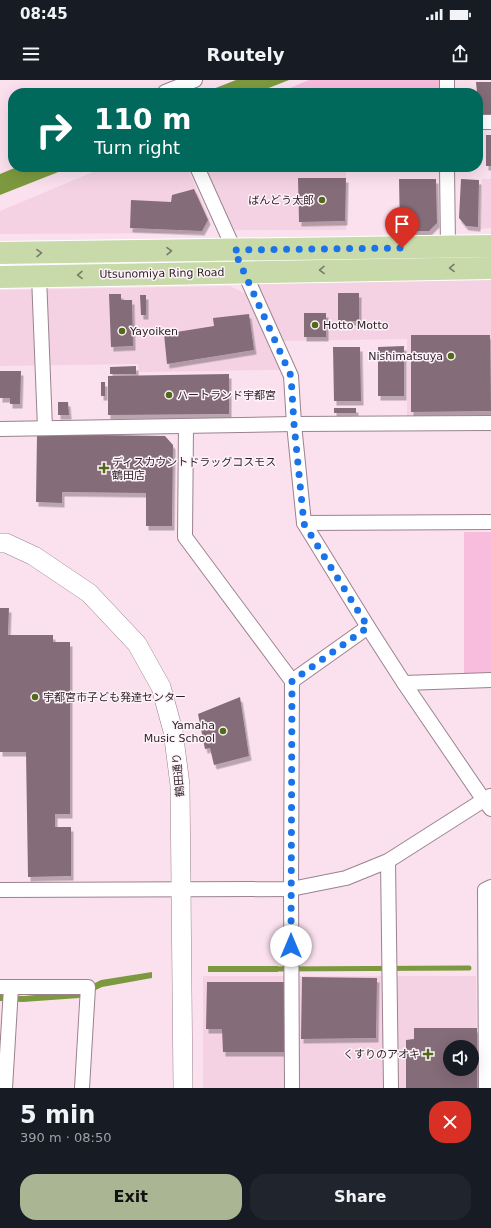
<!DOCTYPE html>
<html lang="en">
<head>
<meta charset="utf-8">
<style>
  :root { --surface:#171b24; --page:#20242c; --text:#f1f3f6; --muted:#9ea1a6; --accent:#a9b593 }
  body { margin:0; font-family:"DejaVu Sans","Noto Sans JP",sans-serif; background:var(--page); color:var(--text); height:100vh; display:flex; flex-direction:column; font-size:15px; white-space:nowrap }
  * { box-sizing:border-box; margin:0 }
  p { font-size:13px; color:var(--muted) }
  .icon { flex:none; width:22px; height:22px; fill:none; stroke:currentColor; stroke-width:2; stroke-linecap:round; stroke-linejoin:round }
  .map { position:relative; height:1008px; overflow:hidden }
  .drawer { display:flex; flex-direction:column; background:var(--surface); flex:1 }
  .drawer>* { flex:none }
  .guide { position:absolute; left:8px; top:8px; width:475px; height:84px; border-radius:16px; box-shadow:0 4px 16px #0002; background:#00695c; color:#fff; overflow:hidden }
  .fabs { position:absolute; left:443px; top:960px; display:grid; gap:8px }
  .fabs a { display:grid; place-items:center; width:36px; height:36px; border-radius:50%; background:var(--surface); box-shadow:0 4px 16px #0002; font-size:20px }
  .pin { position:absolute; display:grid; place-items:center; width:34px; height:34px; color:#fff; margin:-41px -17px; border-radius:50% 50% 50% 0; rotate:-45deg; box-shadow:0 0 4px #0007 }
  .pin .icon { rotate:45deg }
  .me { position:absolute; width:44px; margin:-22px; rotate:0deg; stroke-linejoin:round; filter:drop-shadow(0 0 3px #0008) }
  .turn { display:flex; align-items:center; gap:14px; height:84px; padding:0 20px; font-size:18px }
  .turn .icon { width:52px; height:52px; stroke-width:2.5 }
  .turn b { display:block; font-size:28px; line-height:34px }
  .round { display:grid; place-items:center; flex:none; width:42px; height:42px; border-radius:16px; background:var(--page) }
  .head { display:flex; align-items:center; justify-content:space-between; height:68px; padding:0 20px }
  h1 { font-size:24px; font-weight:800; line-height:30px }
  .action { display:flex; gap:8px; margin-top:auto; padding:8px 20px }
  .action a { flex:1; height:46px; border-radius:16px; background:var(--accent); color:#111; font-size:16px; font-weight:800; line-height:46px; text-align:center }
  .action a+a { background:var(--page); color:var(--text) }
  .status { display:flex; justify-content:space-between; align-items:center; height:28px; padding:0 20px; background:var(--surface); direction:ltr }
  .status svg { height:11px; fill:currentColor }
  header { display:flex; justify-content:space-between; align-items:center; height:52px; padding:0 20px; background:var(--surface); font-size:18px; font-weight:800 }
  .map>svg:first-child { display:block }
  .built { fill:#f4d2e4; fill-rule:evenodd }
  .green { fill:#f8bcdc }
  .water { fill:#7c993f }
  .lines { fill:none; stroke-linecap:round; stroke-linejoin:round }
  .stream { stroke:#7c993f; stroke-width:5 }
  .building { fill:#846c78; fill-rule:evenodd; filter:url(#shadow) }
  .street-casing { stroke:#9a828e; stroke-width:16 }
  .secondary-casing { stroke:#9a828e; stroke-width:20 }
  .primary-casing { stroke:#fff; stroke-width:24 }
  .street { stroke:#fff; stroke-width:14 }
  .secondary { stroke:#fff; stroke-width:19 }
  .primary { stroke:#c8daa9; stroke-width:22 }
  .oneway { stroke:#787c66 }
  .route { stroke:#1a73e8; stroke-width:7; stroke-dasharray:0 12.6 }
  .poi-dot { fill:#516919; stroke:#fef3f8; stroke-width:1.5 }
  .labels { text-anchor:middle; stroke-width:3; stroke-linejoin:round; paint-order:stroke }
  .poi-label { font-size:11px; fill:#281f24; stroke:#fef3f8; text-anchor:start }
  .street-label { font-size:11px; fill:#281f24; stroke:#fef3f8 }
</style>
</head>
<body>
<div class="status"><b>08:45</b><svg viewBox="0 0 49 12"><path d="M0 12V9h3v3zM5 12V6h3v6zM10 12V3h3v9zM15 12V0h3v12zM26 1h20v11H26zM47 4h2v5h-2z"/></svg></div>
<header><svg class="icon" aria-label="menu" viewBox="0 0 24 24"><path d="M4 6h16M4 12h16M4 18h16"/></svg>Routely<svg class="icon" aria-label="share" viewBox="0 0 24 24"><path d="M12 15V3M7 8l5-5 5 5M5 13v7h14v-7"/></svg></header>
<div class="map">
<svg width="491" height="1008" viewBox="0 0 491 1008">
  <defs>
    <filter id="shadow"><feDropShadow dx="2.5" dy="4.5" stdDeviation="0" flood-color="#0004"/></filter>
  </defs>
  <rect width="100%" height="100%" fill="#fbe1ee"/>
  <!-- built -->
  <g class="built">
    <polygon points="105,87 187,87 210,140 202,153 0,154 0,131"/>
    <polygon points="203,87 346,87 346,150 232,150"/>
    <polygon points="482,99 491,99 491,148 480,149"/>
    <polygon points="491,198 491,335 407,336 407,259 282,261 256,201"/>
    <polygon points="230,206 246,214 280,290 139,292 138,284 0,286 0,210"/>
    <path d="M203,896H476L477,981L491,982V1008H203ZM450,967H472V989H450Z"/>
  </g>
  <!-- green -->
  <g class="green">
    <polygon points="309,0 447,0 447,13 278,13"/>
    <polygon points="464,452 491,452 491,594 464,595"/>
  </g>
  <!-- water -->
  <g class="water">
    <polygon points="236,0 289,0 256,13 203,13"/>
    <polygon points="17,87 71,87 0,115 0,94"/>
    <rect x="208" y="886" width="70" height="6"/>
    <polygon points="152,892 152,898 102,907 79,918 23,922 0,921 0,915 24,916 79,911 101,900"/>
  </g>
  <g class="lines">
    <!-- stream -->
    <polyline class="stream" points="273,889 469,888"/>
  </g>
  <!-- building -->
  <g class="building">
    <polygon points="476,2 491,2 491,35 478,35 478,13 477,13"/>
    <rect x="486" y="55" width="5" height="31"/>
    <polygon points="298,98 346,98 345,141 299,142"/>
    <polygon points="399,99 436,99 437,143 429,151 400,151"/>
    <polygon points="461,99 479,100 478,147 466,146 459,138"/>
    <polygon points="194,109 208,140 202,151 130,148 131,120 171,122 172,115"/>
    <rect x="338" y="213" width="21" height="28"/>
    <polygon points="109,214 121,214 121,220 132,220 133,266 111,267"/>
    <polygon points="140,215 146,215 146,235 141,235"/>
    <rect x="304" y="233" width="22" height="24"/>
    <polygon points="249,234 254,270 167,284 164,254 214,246 213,238"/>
    <polygon points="411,255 490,255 491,331 411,332"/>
    <polygon points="404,266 404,316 378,316 378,267"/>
    <polygon points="333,267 360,267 361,321 334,321"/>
    <polygon points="136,286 136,294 110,294 110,287"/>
    <polygon points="0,291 21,291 20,324 10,324 10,318 0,318"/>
    <polygon points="229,294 229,334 108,335 108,296"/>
    <rect x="101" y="302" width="4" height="14"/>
    <polygon points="58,322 68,322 69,335 58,335"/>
    <rect x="334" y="328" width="22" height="5"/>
    <polygon points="37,354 165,356 173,365 172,446 146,446 146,413 62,412 62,423 36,422"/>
    <polygon points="0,528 9,528 8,555 53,555 53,562 70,562 70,734 55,734 55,747 71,747 71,796 28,797 26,672 0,672"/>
    <polygon points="240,617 249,676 214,685 210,668 205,669 198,634"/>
    <polygon points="302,897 377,898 376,958 301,959"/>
    <polygon points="207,902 284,902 284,972 223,972 222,949 206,949"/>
    <path d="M414,948H477V1008H406V960L414,959ZM450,967H472V989H450Z"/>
  </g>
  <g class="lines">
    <defs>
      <g id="street">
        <polyline points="165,12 195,0"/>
        <polyline points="447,13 447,0"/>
        <polyline points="478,42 491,42"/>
        <polyline points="197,87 291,296 294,344 304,443 368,547 404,603 483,719 491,729"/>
        <polyline points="447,87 448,167"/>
        <polyline points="39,196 45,348"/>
        <polyline points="186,346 185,457 292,601 291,809 292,1008"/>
        <polyline points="0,349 294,344 491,343"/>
        <polyline points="304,443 491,442"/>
        <polyline points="292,601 368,547"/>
        <polyline points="404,603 491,600"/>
        <polyline points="388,781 391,1008"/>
        <polyline points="0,810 291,809 346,798 388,781 490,716"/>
        <polyline points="0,907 88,907 82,1008"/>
        <polyline points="5,1008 11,908"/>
        <polyline points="486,1008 485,810 491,807"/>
      </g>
      <polyline id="secondary" points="0,463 6,463 34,476 89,513 137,564 161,607 173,651 180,705 183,1008"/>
      <g id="primary">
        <polyline points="0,173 491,166"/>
        <polyline points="0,197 491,188"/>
      </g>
    </defs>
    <!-- street casing -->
    <use href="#street" class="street-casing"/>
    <!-- secondary casing -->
    <use href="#secondary" class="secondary-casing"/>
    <!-- primary casing -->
    <use href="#primary" class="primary-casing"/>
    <!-- street -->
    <use href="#street" class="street"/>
    <!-- secondary -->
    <use href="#secondary" class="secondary"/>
    <!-- primary -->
    <use href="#primary" class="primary"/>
  </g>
  <!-- one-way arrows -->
  <defs><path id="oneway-chevron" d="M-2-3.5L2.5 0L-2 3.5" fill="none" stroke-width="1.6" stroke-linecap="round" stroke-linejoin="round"/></defs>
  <g class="oneway">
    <use href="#oneway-chevron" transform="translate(169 171) rotate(-1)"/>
    <use href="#oneway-chevron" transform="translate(39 173) rotate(-1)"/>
    <use href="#oneway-chevron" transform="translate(452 188) rotate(179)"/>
    <use href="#oneway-chevron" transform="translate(322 190) rotate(179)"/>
    <use href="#oneway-chevron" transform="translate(80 195) rotate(179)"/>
  </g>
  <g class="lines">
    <!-- route -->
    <polyline class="route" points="291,866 292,601 368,547 304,444 294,344 291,296 234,170 402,168"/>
  </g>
  <!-- markers -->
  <g class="poi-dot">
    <circle cx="322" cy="120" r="4"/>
    <circle cx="315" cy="245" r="4"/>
    <circle cx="122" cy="251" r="4"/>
    <circle cx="451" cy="276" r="4"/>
    <circle cx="169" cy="315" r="4"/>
    <path d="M102 382h4v4h4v4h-4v4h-4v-4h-4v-4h4z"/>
    <circle cx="35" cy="617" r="4"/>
    <circle cx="223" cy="651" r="4"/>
    <path d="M426 968h4v4h4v4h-4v4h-4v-4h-4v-4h4z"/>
  </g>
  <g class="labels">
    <!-- poi labels -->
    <g class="poi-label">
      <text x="314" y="124" text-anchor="end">ばんどう太郎</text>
      <text x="323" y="249">Hotto Motto</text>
      <text x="130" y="255">Yayoiken</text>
      <text x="443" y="280" text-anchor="end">Nishimatsuya</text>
      <text x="177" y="319">ハートランド宇都宮</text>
      <text x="112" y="386">ディスカウントドラッグコスモス<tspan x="112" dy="13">鶴田店</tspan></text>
      <text x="43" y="621">宇都宮市子ども発達センター</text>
      <text x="215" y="649" text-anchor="end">Yamaha<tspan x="215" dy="13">Music School</tspan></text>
      <text x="420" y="978" text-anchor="end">くすりのアオキ</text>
    </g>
    <!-- street labels -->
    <g class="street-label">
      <text transform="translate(162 193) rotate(-1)" y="4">Utsunomiya Ring Road</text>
      <text transform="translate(178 695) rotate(-95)" y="4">鶴田通り</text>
    </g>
  </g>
</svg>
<div class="fabs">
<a><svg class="icon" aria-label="sound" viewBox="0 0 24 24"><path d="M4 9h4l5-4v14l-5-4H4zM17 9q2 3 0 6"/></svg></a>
</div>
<div class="pin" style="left:402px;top:168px;background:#d93025"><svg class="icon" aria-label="arrive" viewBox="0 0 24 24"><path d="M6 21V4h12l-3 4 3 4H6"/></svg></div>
<svg class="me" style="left:291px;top:866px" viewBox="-20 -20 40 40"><circle r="19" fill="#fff"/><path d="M0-13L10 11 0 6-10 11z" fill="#1a73e8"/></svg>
<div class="guide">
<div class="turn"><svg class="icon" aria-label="right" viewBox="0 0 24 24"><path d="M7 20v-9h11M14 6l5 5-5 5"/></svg><div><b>110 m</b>Turn right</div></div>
</div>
</div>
<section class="drawer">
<div class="head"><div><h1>5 min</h1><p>390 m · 08:50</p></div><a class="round" style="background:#d93025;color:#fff"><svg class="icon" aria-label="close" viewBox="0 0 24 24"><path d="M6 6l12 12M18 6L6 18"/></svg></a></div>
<div class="action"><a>Exit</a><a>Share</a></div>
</section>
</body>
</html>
